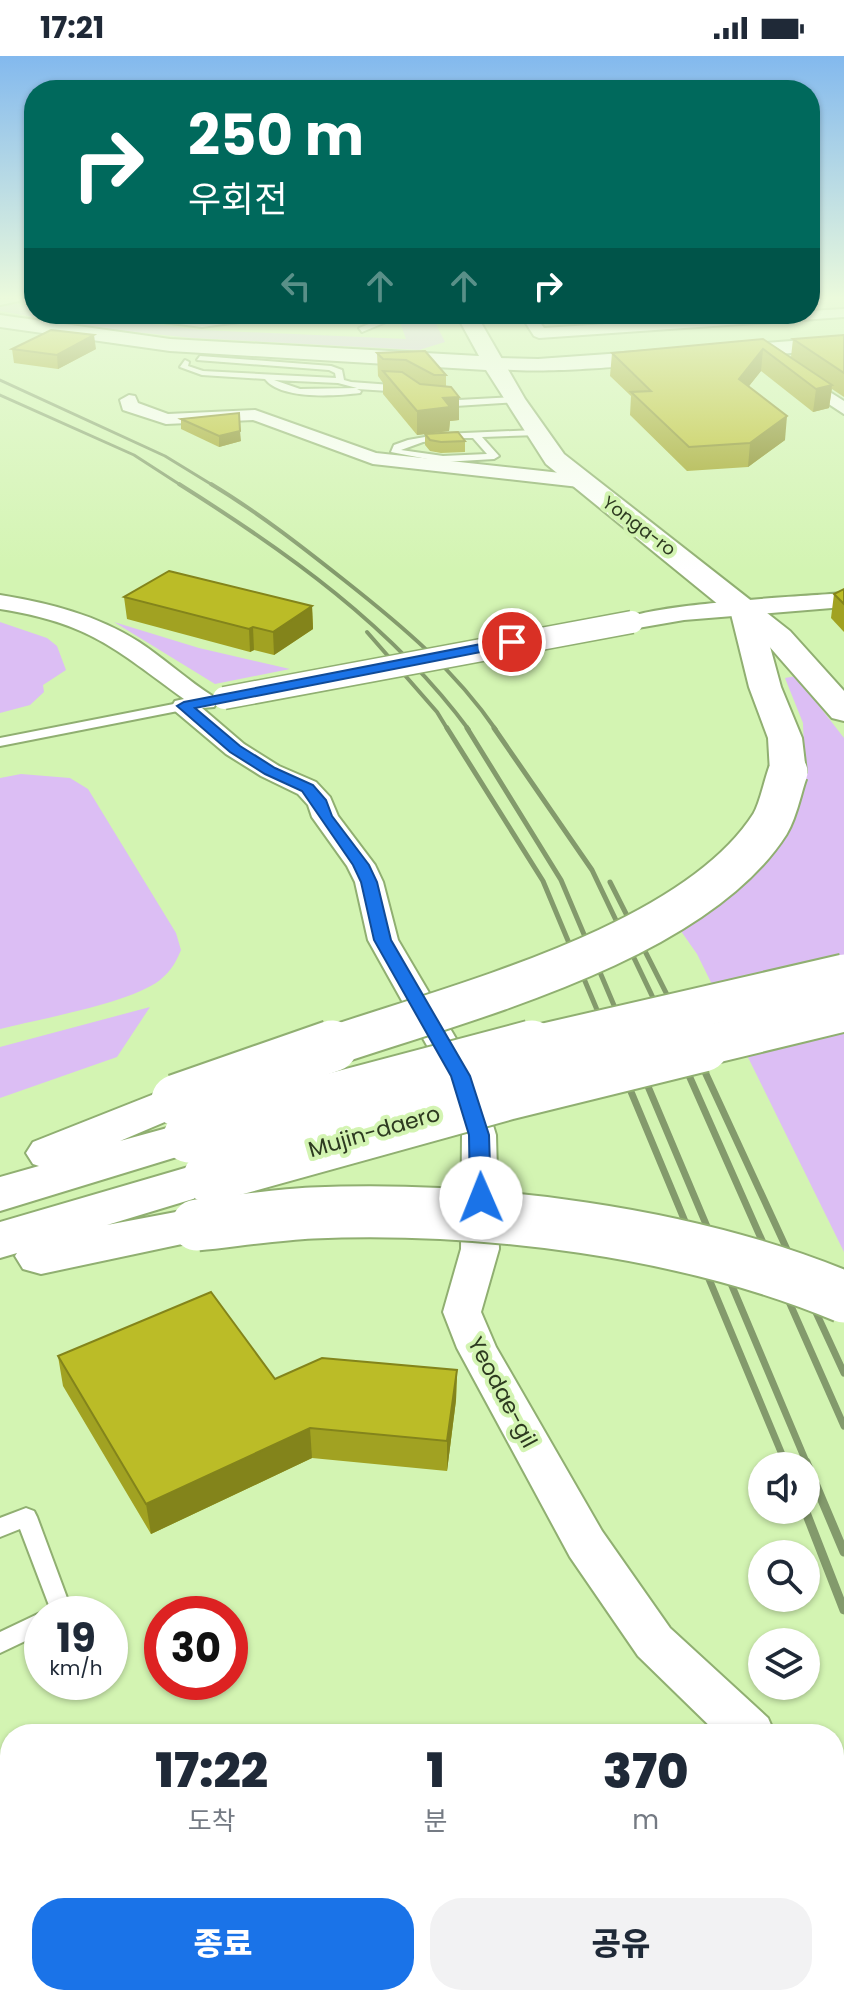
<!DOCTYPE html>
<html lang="ko">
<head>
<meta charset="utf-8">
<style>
  :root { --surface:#fff; --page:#f2f2f3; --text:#1f2937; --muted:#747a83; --accent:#1a73e8 }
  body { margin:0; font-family:Poppins,"Noto Sans KR",sans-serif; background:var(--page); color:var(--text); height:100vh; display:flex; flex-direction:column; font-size:30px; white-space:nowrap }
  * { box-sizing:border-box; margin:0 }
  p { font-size:26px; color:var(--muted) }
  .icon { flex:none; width:44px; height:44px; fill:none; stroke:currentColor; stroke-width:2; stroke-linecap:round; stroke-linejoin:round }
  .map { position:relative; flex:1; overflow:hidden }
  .drawer { position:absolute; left:0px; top:1668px; width:844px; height:282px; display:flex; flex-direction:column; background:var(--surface); border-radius:32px 32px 0 0; box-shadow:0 2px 6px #0004 }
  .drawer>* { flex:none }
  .hud { position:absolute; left:24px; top:24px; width:796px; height:244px; border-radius:32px; box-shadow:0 2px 6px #0004; background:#00695c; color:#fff; overflow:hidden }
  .fabs { position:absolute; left:748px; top:1396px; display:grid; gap:16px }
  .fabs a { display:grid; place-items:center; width:72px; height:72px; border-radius:50%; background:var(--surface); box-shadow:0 2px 6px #0004; font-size:40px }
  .speed { position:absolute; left:24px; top:1540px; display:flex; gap:16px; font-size:40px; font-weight:700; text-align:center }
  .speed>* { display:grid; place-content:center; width:104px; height:104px; border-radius:50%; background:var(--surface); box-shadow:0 2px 6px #0004; line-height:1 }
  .speed small { font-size:20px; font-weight:400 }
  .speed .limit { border:12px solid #d22; background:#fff; color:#111 }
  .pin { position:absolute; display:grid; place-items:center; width:68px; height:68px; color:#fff; margin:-34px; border:4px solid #fff; border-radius:50%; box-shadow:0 2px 8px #0007 }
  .me { position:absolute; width:88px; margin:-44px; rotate:359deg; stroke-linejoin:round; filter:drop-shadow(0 0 6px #0008) }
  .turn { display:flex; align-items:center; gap:28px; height:168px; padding:0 32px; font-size:36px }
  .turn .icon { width:104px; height:104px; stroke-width:2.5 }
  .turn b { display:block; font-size:56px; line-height:68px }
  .lanes { display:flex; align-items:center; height:76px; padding:0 32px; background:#0003; justify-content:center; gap:40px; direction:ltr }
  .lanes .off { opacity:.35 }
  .eta { display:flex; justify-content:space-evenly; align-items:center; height:136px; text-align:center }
  .eta b { font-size:48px; font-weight:800; line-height:56px }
  .action { display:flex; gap:16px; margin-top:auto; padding:16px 32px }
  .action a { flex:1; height:92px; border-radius:32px; background:var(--accent); color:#fff; font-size:32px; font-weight:800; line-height:92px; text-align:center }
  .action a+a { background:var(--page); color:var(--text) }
  .status { display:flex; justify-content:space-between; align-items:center; height:56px; padding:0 40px; background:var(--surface); direction:ltr }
  .status svg { height:22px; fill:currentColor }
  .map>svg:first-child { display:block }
  .green { fill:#dcbef4 }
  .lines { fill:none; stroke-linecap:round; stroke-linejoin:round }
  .service-casing { stroke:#90af71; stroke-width:4 }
  .pedestrian-casing { stroke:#90af71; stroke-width:4 }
  .minor-casing { stroke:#90af71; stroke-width:4 }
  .tertiary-casing { stroke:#90af71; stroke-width:4 }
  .secondary-casing { stroke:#90af71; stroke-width:4 }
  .trunk-casing { stroke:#90af71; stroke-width:4 }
  .service { fill:#fff; fill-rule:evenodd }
  .pedestrian { fill:#fff; fill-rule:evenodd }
  .minor { fill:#fff; fill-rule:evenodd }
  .tertiary { fill:#fff; fill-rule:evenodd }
  .secondary { fill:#fff; fill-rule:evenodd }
  .trunk { fill:#fff; fill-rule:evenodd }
  .rail-far4 { stroke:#839a6c; stroke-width:3 }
  .rail-far3 { stroke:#839a6c; stroke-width:4 }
  .rail-far2 { stroke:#839a6c; stroke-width:5 }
  .rail-far1 { stroke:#839a6c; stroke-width:7 }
  .rail { stroke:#839a6c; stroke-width:9 }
  .minor-bridge-casing { stroke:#90af71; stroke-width:25; stroke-linecap:butt }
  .trunk-bridge-far1-casing { stroke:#90af71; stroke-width:43; stroke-linecap:butt }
  .trunk-bridge-casing { stroke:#90af71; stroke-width:55; stroke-linecap:butt }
  .minor-bridge { stroke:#fff; stroke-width:22 }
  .trunk-bridge-far1 { stroke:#fff; stroke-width:39 }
  .trunk-bridge { stroke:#fff; stroke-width:51 }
  .wall { fill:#a1a222 }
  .shaded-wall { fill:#83841b }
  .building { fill:#bbbc27; stroke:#83841b; stroke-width:2 }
  .route { fill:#1a73e8; stroke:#114b97; stroke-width:2 }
  .labels { text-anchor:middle; stroke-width:8; stroke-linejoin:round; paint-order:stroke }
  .far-street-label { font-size:18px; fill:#2d3a20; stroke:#d3f4b2 }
  .street-label { font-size:22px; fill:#2d3a20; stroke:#d3f4b2 }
</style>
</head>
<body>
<div class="status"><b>17:21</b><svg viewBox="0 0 49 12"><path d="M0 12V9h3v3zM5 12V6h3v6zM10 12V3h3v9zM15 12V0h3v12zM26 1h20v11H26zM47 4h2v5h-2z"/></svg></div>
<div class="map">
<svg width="844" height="1949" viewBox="0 0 844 1949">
  <rect width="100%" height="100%" fill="#d3f4b2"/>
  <!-- green -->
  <g class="green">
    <polygon points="10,246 34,252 34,258 66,258 201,274 406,283 397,258 431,258 445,286 419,294 193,282 96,272 0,255 0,247"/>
    <polygon points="0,566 47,582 57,590 66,614 43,629 44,636 30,649 0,657"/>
    <polygon points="114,566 199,592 290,613 215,628"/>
    <polygon points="796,620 844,682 844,1196 697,898 669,858 795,733 804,697 803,667 785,622"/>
    <path d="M21,718L70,722L88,733L176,877L181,894C176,906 171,915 160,924C131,947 39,963 0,973V722Z"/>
    <polygon points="150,951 117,1001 0,1042 0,991"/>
  </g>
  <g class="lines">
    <defs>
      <g id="service">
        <polygon points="21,242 34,244 34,249 22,244"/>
        <path d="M102,258C136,258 169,267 203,267C234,266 265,258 297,258L202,271Z"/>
        <polygon points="357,258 371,258 391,264 362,276 359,272 379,264"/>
        <path d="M200,300L331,310L342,314L344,324L351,326L405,330L409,333L405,336L357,333L361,335L360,337C336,340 281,344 265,323L202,319L180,311L185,304L189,306L188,310L203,315L336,322L335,317L329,314L197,304ZM274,324L338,327L357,332L300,333Z"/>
        <polygon points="514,341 518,344 517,346 440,351 436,348 440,345"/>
        <path d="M535,374L539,377L538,379L482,381L499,400L494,403L443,406L391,396L394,389L408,384L442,378ZM463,382H473L487,398L443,400L401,394L423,386Z"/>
        <polygon points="184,646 190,650 188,653 0,690 0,682"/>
        <polygon points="26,1452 34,1455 37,1461 73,1558 48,1558 50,1552 20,1473 0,1481 0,1462"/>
        <polygon points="42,1556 47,1558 42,1558 42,1577 0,1597 0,1576"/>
      </g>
      <polygon id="pedestrian" points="24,242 23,244 0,249 0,243"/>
      <g id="minor">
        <polygon points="844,253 844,261 539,282 534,280 520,258 534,258 544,272 760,258 810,258 810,255"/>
        <polygon points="795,314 844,345 844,358 789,322 787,319 789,316"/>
        <polygon points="129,339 135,340 138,347 168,358 255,354 376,397 579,419 588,425 579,431 373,408 253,364 166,368 123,354 120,344"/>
        <path d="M844,537V551L684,564L632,573L621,566C635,548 811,540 844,537Z"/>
        <path d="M0,539C49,547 97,559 139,586C165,603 187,624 214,641L217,646L214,651L202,652L244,688L279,710L316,726L330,741L338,760L375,809L383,826L398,884L478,1020L496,1079L499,1193L481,1256L496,1291L602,1475L670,1572L768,1662L775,1678H718L638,1600L570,1501L457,1292L443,1256L461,1193L462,1079L444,1020L368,884L355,826L347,810L312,761L308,749L298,738L261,720L226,698L175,655L172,650L175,645L184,643C114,592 89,567 0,553Z"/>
        <polygon points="834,1741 844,1745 844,1799 834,1796"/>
      </g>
      <g id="tertiary">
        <polygon points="844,281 844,293 724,302 714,296 724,290"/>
        <path d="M665,294L672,296L675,300L672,304C648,310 496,322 484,308L494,302L538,303Z"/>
      </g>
      <polygon id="secondary" points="456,258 476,258 525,343 564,398 790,575 844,635 844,665 832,662 768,589 546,408 486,314 170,295 0,271 0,259 170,283 479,300"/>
      <g id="trunk">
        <polygon points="745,545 756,548 760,554 781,631 802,682 806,716 801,724 788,727 775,724 770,716 768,682 749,631 730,554 734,548"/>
        <polygon points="177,1029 193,1034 200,1044 193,1054 120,1085 189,1066 206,1070 213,1081 206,1092 0,1155 0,1121 39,1110 33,1108 26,1097 33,1086"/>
        <polygon points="209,1105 226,1109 233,1121 226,1133 107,1169 197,1152 215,1157 222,1169 215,1181 41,1218 23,1213 15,1200 17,1197 0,1202 0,1166"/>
      </g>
    </defs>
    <!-- service casing -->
    <use href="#service" class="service-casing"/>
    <!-- pedestrian casing -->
    <use href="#pedestrian" class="pedestrian-casing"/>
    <!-- minor casing -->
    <use href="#minor" class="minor-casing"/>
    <!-- tertiary casing -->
    <use href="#tertiary" class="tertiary-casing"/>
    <!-- secondary casing -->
    <use href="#secondary" class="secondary-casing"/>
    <!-- trunk casing -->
    <use href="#trunk" class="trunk-casing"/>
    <!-- service -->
    <use href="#service" class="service"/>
    <!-- pedestrian -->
    <use href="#pedestrian" class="pedestrian"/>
    <!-- minor -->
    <use href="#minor" class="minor"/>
    <!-- tertiary -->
    <use href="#tertiary" class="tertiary"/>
    <!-- secondary -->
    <use href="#secondary" class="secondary"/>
    <!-- trunk -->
    <use href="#trunk" class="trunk"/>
    <!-- rail-far4 -->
    <g class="rail-far4">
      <polyline points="0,324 165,400 214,430"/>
      <polyline points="0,339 134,399 182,430"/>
    </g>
    <!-- rail-far3 -->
    <g class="rail-far3">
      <path d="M179,428C287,496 392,570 469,674"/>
      <path d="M211,428C259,457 301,490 344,524C401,569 455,614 496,674"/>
      <polyline points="367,576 437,656 448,674"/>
    </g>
    <!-- rail-far2 -->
    <g class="rail-far2">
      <polyline points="447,672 543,825 613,992"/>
      <polyline points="467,672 561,824 632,992"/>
      <polyline points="494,672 592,814 677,992"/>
      <polyline points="610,826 694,992"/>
    </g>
    <!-- rail-far1 -->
    <g class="rail-far1">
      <polyline points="612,990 786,1408"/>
      <polyline points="631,990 807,1408"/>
      <polyline points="676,990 844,1370"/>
      <polyline points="693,990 844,1317"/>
    </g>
    <!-- rail -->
    <g class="rail">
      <polyline points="785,1406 787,1410"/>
      <polyline points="806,1406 844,1496"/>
      <polyline points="805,1454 844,1554"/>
    </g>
    <defs>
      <polyline id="minor-bridge" points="224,642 632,566"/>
      <g id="trunk-bridge-far1">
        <path d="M326,992C457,947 693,889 770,768C779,753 782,732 788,716"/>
        <polyline points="523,992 844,918"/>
        <polyline points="695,992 844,956"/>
      </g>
      <g id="trunk-bridge">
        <polyline points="177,1044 332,990"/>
        <polyline points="189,1081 532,990"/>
        <polyline points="209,1121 508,1038 703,990"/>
        <path d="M197,1169C235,1165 274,1159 312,1157C483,1150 686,1175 844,1241"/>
      </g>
    </defs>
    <!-- minor-bridge casing -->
    <use href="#minor-bridge" class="minor-bridge-casing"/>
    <!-- trunk-bridge-far1 casing -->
    <use href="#trunk-bridge-far1" class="trunk-bridge-far1-casing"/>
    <!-- trunk-bridge casing -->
    <use href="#trunk-bridge" class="trunk-bridge-casing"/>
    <!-- minor-bridge -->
    <use href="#minor-bridge" class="minor-bridge"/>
    <!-- trunk-bridge-far1 -->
    <use href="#trunk-bridge-far1" class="trunk-bridge-far1"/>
    <!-- trunk-bridge -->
    <use href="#trunk-bridge" class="trunk-bridge"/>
  </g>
  <!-- wall -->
  <g class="wall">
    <polygon points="844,279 844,341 832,333 829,352 813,356 761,315 749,330 785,384 748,411 687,415 630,359 631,340 610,320 612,297 763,283 791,301 793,283"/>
    <polygon points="12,293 96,293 58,313 14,307"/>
    <polygon points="425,295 446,319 446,331 459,341 459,364 450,365 449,375 426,378 465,385 465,396 441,397 430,395 425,389 425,378 417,379 383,338 383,327 378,320 377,297"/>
    <polygon points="181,363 241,385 219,391 181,373"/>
    <polygon points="844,533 844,576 831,562 834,538"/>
    <polygon points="124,541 312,550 313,573 274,599 254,594 250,596 127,563"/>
    <polygon points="58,1300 275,1323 457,1314 456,1344 447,1415 312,1402 151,1478 63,1330"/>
  </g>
  <!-- shaded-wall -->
  <g class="shaded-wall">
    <polygon points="94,279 96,293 58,313 57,299"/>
    <polygon points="763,293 761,315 737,345 739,323"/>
    <polygon points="832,329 829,352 813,356 816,333"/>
    <polygon points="459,341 459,364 450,365 449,375 417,379 417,355 443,342"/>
    <polygon points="787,360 785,384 748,411 750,387"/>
    <polygon points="240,375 241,385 219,391 219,380"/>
    <polygon points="312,550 313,573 274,599 273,576"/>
    <polygon points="253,571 254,594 250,596 249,573"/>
    <polygon points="457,1314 456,1344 447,1415 447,1385"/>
    <polygon points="310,1372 312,1402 151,1478 146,1448"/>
  </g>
  <!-- building -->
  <g class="building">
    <polygon points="51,274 94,279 57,299 12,293"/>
    <polygon points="844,279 844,317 793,283"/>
    <polygon points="763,283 832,329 816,333 763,293 739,323 787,360 750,387 689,391 631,336 651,335 612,297"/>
    <polygon points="425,295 446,319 434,319 406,304 383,303 377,297"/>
    <polygon points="383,315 402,316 420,328 451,331 459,341 443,342 450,351 417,355"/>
    <polygon points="239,357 240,375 219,380 181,363"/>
    <polygon points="458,376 465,385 441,386 430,384 425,378"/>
    <polygon points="169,515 312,550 273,576 253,571 249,573 124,541"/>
    <polygon points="844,533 844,548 834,538"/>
    <polygon points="211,1236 275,1323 322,1302 457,1314 447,1385 310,1372 146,1448 58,1300"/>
  </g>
  <!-- sky -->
  <linearGradient id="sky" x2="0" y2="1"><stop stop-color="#83b9ee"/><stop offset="0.47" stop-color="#ebfadc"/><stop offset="1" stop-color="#ebfadc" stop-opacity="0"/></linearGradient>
  <rect width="844" height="515" fill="url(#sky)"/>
  <!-- route -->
  <polygon class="route" points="512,582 518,586 516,589 195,652 240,690 275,712 313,729 326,744 332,760 369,809 377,826 391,884 470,1020 489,1079 491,1142 481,1149 470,1142 469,1079 451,1020 374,884 361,826 353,809 302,735 265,718 230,696 177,650 184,646"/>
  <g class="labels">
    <!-- far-street labels -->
    <g class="far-street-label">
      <text transform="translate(639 470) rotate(37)" y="6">Yonga-ro</text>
    </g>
    <!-- street labels -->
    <g class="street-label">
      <text transform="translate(374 1075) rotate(-16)" y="8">Mujin-daero</text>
      <text transform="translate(503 1336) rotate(62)" y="8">Yeodae-gil</text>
    </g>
  </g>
</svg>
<div class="fabs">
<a><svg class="icon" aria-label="sound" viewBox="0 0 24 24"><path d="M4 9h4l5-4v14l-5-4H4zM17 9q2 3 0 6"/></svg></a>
<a><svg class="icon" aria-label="search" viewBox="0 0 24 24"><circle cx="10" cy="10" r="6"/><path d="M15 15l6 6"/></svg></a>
<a><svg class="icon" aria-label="layers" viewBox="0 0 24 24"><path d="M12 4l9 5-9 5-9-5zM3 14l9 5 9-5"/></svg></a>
</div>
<div class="speed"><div>19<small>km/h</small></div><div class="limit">30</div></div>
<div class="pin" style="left:512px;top:586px;background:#d93025"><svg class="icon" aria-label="arrive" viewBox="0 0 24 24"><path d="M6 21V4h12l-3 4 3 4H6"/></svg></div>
<svg class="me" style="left:481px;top:1142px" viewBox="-20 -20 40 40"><circle r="19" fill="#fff"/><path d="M0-13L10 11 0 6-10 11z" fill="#1a73e8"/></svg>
<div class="hud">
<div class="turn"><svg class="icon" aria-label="right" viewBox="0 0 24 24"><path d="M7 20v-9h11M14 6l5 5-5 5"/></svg><div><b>250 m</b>우회전</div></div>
<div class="lanes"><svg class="icon off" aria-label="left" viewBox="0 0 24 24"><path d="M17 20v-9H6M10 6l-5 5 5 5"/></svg><svg class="icon off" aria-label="ahead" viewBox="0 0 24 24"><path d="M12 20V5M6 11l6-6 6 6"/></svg><svg class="icon off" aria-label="ahead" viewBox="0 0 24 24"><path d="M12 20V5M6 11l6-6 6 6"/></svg><svg class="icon" aria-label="right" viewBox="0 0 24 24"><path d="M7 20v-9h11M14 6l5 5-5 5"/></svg></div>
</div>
<section class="drawer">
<div class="eta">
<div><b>17:22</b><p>도착</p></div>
<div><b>1</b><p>분</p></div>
<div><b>370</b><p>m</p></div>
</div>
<div class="action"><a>종료</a><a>공유</a></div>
</section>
</div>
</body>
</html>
